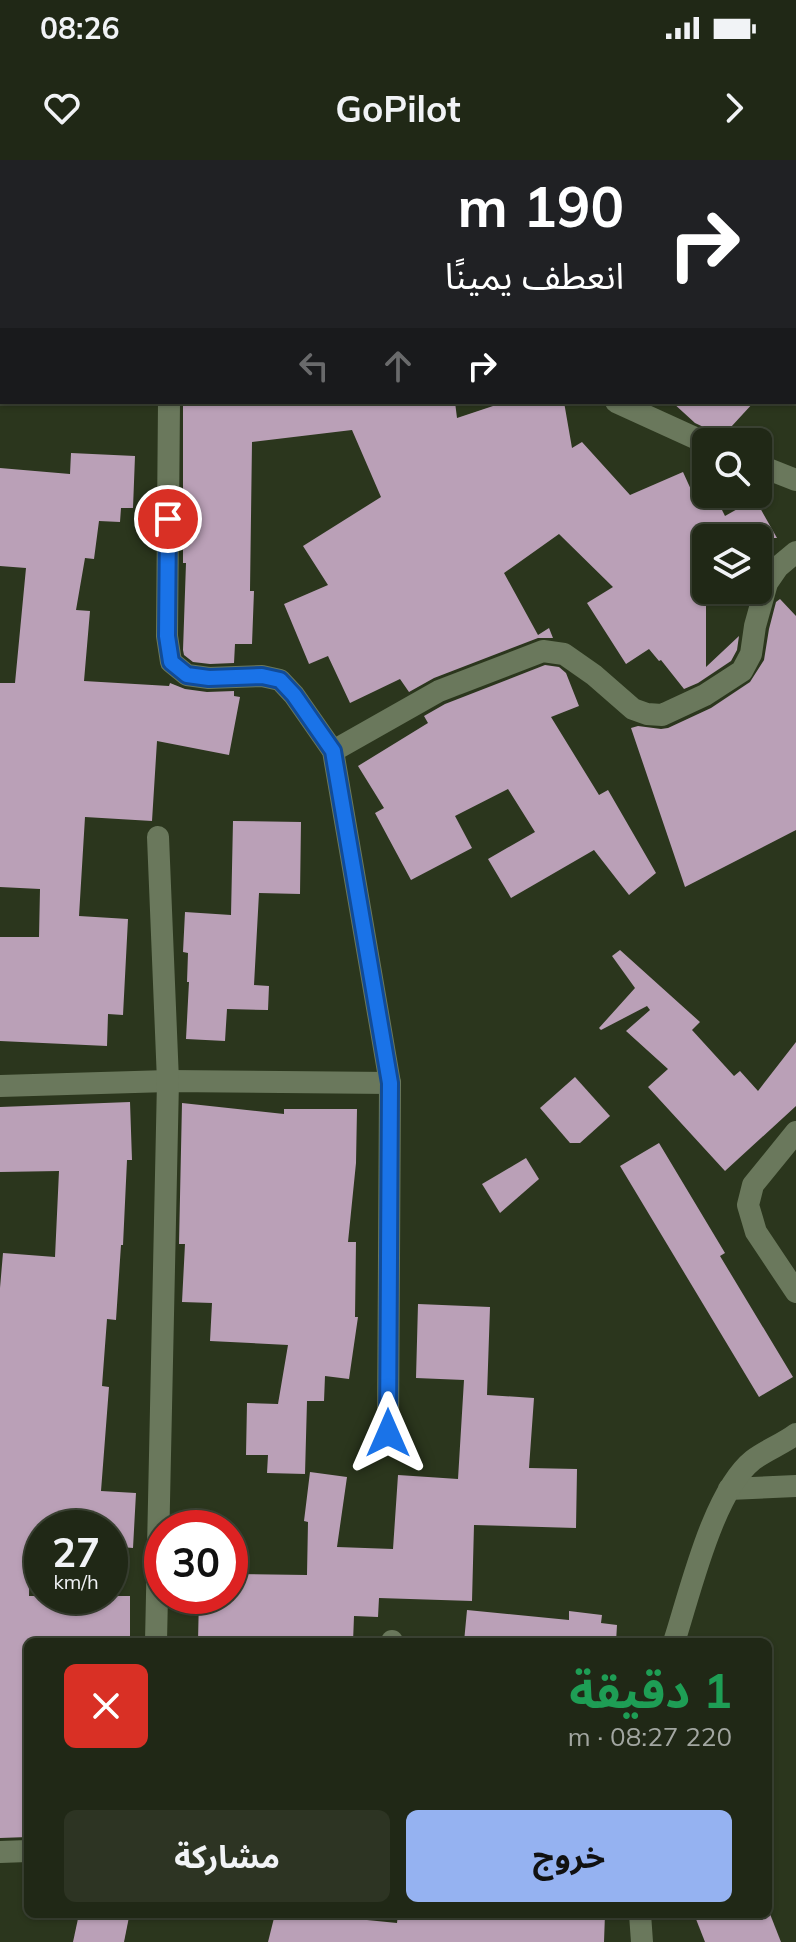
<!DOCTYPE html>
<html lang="ar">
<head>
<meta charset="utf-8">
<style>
  :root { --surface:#202816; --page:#2d3423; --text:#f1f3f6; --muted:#a2a6a1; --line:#3d4435; --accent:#95b2f1 }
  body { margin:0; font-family:Mulish,"Noto Sans Arabic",sans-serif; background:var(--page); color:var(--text); direction:rtl; height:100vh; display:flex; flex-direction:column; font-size:30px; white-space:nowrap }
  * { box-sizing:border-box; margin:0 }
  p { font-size:26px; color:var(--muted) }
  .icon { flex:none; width:44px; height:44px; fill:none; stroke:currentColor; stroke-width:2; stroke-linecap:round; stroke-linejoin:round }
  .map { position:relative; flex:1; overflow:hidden; direction:ltr }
  .panel { position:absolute; left:24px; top:1478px; width:748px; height:280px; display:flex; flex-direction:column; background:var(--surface); border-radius:12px; box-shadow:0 2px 6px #0004,0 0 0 2px var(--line); direction:rtl }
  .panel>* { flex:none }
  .top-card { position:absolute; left:0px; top:0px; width:796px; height:244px; box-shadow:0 2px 6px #0004,0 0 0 2px var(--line); direction:rtl; background:#202124; color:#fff; overflow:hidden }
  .controls { position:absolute; left:692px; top:268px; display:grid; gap:16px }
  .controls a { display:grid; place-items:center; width:80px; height:80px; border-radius:12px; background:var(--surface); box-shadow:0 2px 6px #0004,0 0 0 2px var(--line); font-size:40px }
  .speed { position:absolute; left:24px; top:1350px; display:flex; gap:16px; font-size:40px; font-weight:700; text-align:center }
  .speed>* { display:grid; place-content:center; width:104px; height:104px; border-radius:50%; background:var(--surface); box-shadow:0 2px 6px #0004,0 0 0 2px var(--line); line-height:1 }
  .speed small { font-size:20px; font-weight:400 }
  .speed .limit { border:12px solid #d22; background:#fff; color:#111 }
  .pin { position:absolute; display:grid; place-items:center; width:68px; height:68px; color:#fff; margin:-34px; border:4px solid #fff; border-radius:50%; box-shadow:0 2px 8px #0007 }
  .me { position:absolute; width:88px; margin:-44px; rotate:0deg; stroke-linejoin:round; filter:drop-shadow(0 0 6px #0008) }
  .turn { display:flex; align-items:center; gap:28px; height:168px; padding:0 40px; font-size:36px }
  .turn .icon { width:104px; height:104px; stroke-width:2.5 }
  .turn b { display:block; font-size:56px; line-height:68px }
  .lanes { display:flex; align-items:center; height:76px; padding:0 40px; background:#0003; justify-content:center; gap:40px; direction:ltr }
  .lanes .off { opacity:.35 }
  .round { display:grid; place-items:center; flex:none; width:84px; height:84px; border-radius:12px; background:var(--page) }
  .headline { display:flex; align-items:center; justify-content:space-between; height:136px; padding:0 40px }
  h1 { font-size:48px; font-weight:700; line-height:60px; color:#1e9e55 }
  .cta { display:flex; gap:16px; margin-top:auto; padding:16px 40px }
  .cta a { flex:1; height:92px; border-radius:12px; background:var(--accent); color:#111; font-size:32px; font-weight:700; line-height:92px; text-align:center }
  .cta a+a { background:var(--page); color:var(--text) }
  .status { display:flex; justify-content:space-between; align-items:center; height:56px; padding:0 40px; background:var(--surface); direction:ltr }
  .status svg { height:22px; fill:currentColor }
  header { display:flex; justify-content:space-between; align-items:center; height:104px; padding:0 40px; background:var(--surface); font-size:36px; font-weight:700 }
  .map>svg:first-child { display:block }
  .building { fill:#baa0b7 }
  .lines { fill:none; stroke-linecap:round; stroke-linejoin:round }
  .minor { stroke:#6a785c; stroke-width:22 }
  .route-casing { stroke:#114b97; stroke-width:20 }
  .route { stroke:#1a73e8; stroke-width:14 }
</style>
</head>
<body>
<div class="status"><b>08:26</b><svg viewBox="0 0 49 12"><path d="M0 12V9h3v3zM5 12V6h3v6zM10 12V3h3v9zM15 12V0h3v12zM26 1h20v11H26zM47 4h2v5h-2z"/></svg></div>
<header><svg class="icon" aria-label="forward" viewBox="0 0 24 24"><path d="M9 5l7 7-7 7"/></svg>GoPilot<svg class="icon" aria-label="heart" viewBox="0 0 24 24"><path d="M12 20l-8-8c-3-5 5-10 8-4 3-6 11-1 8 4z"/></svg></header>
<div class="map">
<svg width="796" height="1782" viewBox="0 0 796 1782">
  <rect width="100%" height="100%" fill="#2b361d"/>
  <!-- building -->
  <g class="building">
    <polygon points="183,242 455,242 457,258 499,244 499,246 523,242 564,242 572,288 582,282 630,335 683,312 693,334 714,334 725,356 755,339 777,378 706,378 706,507 739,476 737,490 731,501 698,523 684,529 661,500 659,501 649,489 626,504 587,443 613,427 559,374 504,413 538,475 549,468 553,478 538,478 434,518 409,532 400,519 350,543 328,496 309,504 284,444 328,425 303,386 381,337 352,270 252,282 250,431 254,431 252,484 235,484 234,503 210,504 193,502 184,495 183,490 186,403 183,403"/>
    <polygon points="672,242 754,242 719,280 712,271 695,263"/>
    <polygon points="71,293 135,296 133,348 121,348 120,362 99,361 94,399 85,398 76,450 90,451 84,521 169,526 170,523 185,529 207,532 234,531 234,536 240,537 229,595 157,581 152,661 85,657 79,756 128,759 123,855 108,854 107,886 0,881 0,777 39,777 40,729 0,727 0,523 15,523 26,408 0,406 0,308 70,314"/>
    <polygon points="780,439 796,456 796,670 685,727 631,568 638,566 661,569 668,568 711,548 750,522 764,500 769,469 776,442"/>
    <polygon points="545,505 559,507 566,513 579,546 551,557 599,635 608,630 656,713 629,735 594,690 511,738 488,699 535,672 508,629 455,656 472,688 411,720 375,653 384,648 358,606 428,563 424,556 445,544"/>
    <polygon points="233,661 301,662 300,734 259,733 254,825 269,826 268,850 227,849 225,881 186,879 189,822 187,822 188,793 183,792 185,752 231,755"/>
    <polygon points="620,790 700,862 692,870 734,916 740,911 758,931 796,882 796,946 725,1011 648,927 668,909 626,871 650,850 647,846 601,870 599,868 635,828 612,796"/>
    <polygon points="575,917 610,956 580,983 570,983 540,948"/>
    <polygon points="130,942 132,1000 127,1000 123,1085 121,1085 116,1160 107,1159 102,1226 109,1227 101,1331 136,1333 133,1388 110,1386 110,1368 42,1368 42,1383 30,1382 29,1436 130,1436 130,1482 27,1482 24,1565 27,1565 24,1618 28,1618 28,1677 0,1678 0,1128 3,1093 55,1097 59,1011 0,1012 0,947"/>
    <polygon points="182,943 284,954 284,949 357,949 356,1003 348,1082 356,1082 355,1157 358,1157 349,1219 325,1216 324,1241 307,1241 305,1314 267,1313 268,1295 246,1295 247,1243 278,1244 288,1185 210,1181 212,1143 182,1142 185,1084 179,1084"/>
    <polygon points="659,983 725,1093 720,1096 793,1217 759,1237 620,1006"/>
    <polygon points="526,998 539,1019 500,1053 482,1024"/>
    <polygon points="418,1144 490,1147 487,1235 534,1238 529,1308 577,1309 576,1368 474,1365 472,1441 379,1438 378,1457 354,1456 353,1482 198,1482 199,1436 230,1436 230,1414 307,1415 308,1362 304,1361 310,1312 347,1317 337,1387 393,1389 398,1315 458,1319 464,1220 416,1218"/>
    <polygon points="467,1450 569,1460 569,1451 602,1455 601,1463 617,1465 616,1482 464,1482"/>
    <polygon points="79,1754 112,1754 129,1757 124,1782 73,1782"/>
    <polygon points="275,1754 307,1754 397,1763 398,1754 605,1754 604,1782 268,1782"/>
    <polygon points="694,1754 770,1754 781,1782 705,1782"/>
  </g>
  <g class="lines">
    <!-- minor -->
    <g class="minor">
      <polyline points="143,0 144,2"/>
      <polyline points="503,0 504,2"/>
      <polyline points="547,2 551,0"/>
      <polyline points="0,126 2,126"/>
      <polyline points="169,242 167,476 171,502 187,515 209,518 262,516 280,520 294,535 333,591 390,923 388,1273"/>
      <polyline points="616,242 706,283"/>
      <polyline points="758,305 796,320"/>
      <polyline points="333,591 439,531 543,491 564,494 594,515 633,549 647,554 662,555 705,535 742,511 751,494 755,466 767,423 778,407 796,392"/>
      <polyline points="0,926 168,921 390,923"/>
      <polyline points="796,972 753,1025 748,1045 756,1072 796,1132"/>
      <polyline points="729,1329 796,1326"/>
      <polyline points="392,1481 392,1482"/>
      <polyline points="156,1482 168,921 158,677"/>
      <path d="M674,1482C690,1433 713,1332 753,1300C766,1290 783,1284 796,1274"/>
      <polyline points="0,1692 28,1691"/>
      <polyline points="640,1754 642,1782"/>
    </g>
  </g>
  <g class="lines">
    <defs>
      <polyline id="route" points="168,359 167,476 171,502 187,515 209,518 262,516 280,520 294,535 333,591 390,923 388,1273"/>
    </defs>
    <!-- route casing -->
    <use href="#route" class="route-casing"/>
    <!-- route -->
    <use href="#route" class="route"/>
  </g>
</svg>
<div class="controls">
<a><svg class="icon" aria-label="search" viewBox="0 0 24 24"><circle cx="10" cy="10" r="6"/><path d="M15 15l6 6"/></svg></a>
<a><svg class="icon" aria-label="layers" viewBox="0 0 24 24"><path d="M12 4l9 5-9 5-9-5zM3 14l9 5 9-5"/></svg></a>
</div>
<div class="speed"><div>27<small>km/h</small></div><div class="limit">30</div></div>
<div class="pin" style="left:168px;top:359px;background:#d93025"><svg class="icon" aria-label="arrive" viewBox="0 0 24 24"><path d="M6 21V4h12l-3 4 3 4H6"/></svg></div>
<svg class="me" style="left:388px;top:1273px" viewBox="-20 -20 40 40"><path d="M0-17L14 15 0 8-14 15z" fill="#1a73e8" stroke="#fff" stroke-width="4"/></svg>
<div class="top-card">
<div class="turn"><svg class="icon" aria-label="right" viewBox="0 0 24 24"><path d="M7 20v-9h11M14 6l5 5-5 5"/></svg><div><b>190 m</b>انعطف يمينًا</div></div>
<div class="lanes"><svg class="icon off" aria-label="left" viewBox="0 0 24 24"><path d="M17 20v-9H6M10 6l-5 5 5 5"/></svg><svg class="icon off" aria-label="ahead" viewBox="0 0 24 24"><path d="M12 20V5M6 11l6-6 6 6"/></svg><svg class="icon" aria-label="right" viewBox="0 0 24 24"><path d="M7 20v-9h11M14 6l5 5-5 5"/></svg></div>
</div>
<section class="panel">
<div class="headline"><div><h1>1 دقيقة</h1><p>220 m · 08:27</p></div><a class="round" style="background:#d93025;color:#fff"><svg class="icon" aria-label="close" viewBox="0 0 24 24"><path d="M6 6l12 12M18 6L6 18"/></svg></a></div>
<div class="cta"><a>خروج</a><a>مشاركة</a></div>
</section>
</div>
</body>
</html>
